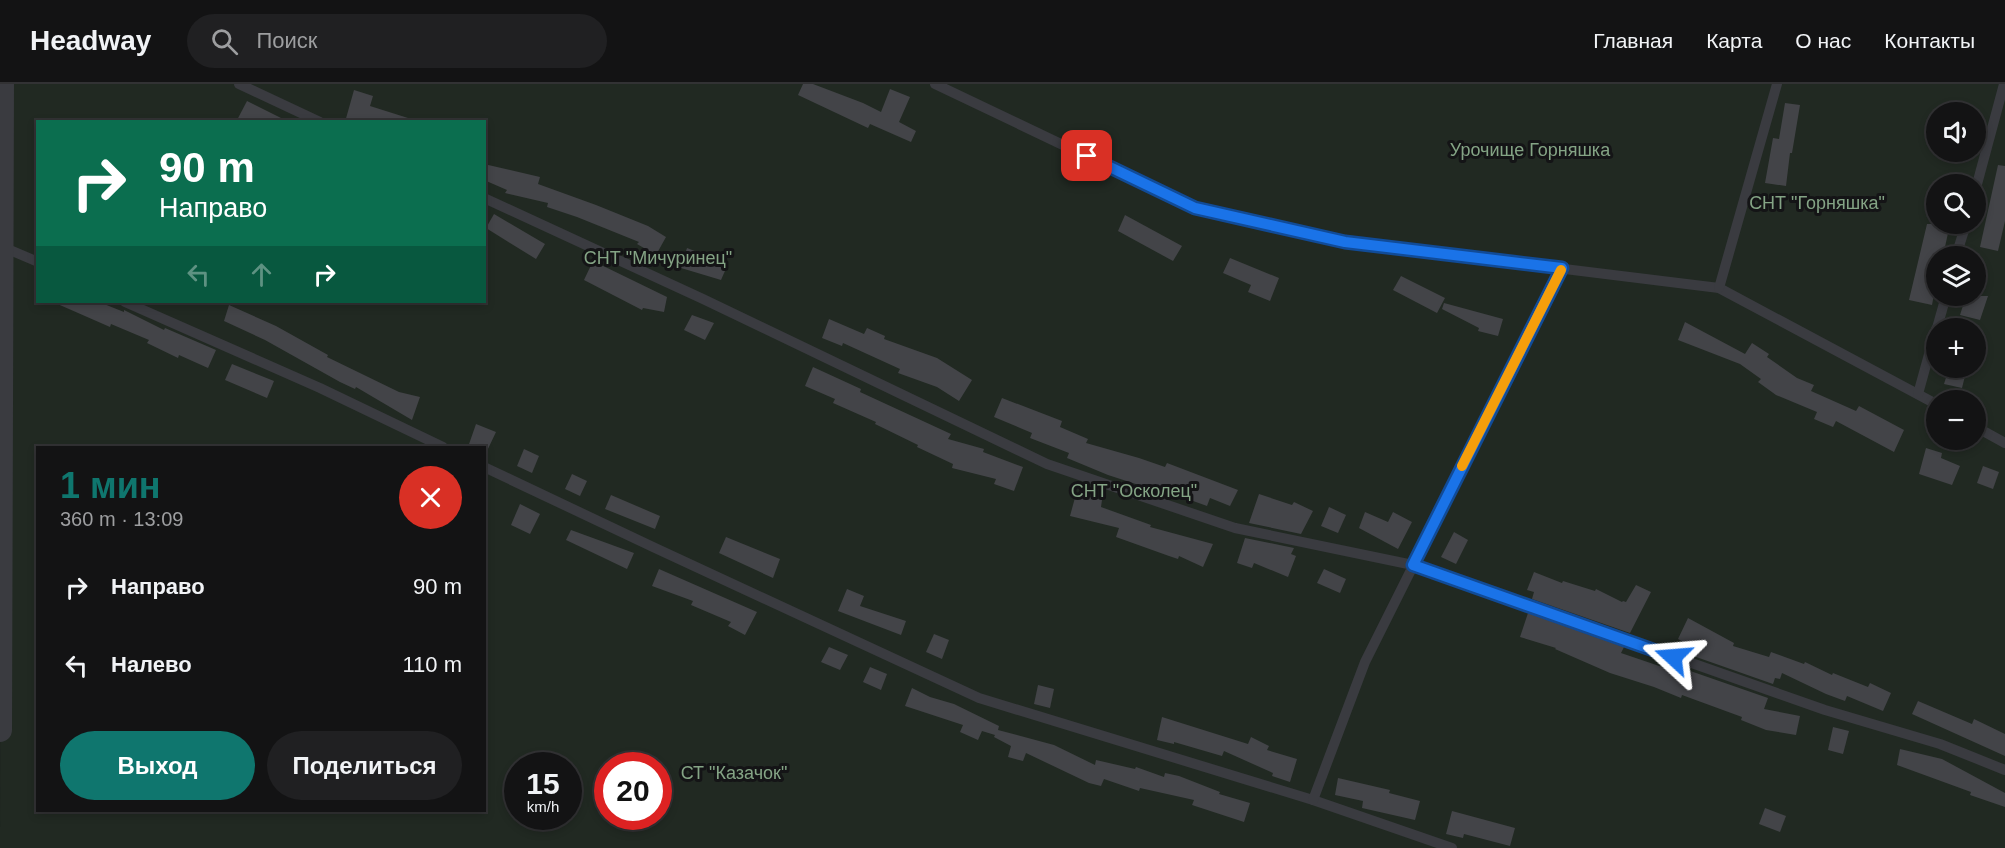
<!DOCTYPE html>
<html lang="ru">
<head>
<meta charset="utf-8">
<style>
  :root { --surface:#131314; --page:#202022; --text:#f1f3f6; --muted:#9d9ea0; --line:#323234; --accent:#0f766e }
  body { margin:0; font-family:Arial,sans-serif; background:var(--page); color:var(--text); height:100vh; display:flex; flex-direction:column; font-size:22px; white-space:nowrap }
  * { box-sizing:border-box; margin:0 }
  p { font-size:20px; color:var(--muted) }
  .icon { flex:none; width:33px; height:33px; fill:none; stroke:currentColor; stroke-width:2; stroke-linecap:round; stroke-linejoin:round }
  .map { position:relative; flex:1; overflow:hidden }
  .drawer { position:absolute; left:36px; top:362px; width:450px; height:366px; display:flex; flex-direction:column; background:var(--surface); border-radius:0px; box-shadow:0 3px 9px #0003,0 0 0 2px var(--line) }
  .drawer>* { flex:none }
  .hud { position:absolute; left:36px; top:36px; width:450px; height:183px; border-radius:0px; box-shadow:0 3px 9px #0003,0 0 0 2px var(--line); background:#0b6e4f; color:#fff; overflow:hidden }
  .buttons { position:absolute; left:1926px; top:18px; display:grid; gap:12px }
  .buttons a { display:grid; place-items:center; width:60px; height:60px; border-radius:50%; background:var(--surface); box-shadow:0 3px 9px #0003,0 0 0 2px var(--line); font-size:30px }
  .speed { position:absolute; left:504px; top:668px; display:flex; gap:12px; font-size:30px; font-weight:700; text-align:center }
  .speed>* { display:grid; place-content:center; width:78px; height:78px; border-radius:50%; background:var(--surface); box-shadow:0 3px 9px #0003,0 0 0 2px var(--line); line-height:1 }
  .speed small { font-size:15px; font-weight:400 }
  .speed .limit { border:9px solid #d22; background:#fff; color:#111 }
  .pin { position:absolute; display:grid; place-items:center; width:51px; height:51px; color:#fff; margin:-26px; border-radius:12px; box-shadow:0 3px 9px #0006 }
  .me { position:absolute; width:66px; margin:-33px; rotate:289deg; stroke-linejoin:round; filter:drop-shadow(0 0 4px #0008) }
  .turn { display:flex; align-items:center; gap:21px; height:126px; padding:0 24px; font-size:27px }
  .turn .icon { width:78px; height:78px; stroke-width:2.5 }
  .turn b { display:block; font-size:42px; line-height:51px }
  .lanes { display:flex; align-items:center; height:57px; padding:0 24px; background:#0003; justify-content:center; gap:30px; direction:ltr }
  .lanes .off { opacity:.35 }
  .round { display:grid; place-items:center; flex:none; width:63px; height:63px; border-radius:32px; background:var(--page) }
  .headline { display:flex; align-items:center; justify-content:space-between; height:102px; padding:0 24px }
  h1 { font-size:36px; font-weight:700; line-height:45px; color:var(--accent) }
  .primary-button { display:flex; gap:12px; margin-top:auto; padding:12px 24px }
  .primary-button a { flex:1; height:69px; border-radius:36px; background:var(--accent); color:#fff; font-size:24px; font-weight:700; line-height:69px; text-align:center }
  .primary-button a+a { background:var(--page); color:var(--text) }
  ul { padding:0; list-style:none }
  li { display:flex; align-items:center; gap:18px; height:78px; padding:0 24px }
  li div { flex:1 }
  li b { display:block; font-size:22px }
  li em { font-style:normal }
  header { display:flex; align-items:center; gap:36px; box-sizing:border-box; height:84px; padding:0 30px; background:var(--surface); border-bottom:2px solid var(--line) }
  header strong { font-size:28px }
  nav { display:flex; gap:33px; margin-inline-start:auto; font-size:21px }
  .search { width:420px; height:54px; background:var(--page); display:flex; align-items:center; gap:15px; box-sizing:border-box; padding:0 21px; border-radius:33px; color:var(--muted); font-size:22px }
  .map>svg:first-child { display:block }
  .green { fill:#212922; fill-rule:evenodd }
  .building { fill:#434448 }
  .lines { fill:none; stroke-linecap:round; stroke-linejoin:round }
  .service { stroke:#3a3b40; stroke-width:10 }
  .tertiary { stroke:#3a3b40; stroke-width:24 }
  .route-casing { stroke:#114b97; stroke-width:15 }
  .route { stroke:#1a73e8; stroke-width:10 }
  .slow { stroke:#f59e0b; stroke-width:10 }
  .labels { text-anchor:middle; stroke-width:6; stroke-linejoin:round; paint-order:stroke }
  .park-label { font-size:18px; fill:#84a485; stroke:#141416 }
</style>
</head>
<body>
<header>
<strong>Headway</strong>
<div class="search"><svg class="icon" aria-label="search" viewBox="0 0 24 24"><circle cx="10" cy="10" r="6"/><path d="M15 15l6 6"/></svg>Поиск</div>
<nav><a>Главная</a><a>Карта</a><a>О нас</a><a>Контакты</a></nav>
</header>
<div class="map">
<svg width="2005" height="764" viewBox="0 0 2005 764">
  <rect width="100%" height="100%" fill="#19191b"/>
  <!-- green -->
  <path class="green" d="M1,0H2005V764H0ZM1936,28H1976V68H1936ZM38,38H484V218H38ZM1936,100H1976V140H1936ZM1936,172H1976V212H1936ZM1936,244H1976V284H1936ZM1936,316H1976V356H1936ZM38,363H484V726H38ZM518,681H568V732H518ZM608,681H658V732H608Z"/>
  <!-- building -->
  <g class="building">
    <polygon points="803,0 813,0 863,19 881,28 890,5 910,13 899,38 916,47 911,58 870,40 868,44 798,11"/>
    <polygon points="354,6 373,12 370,22 408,34 408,38 345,38"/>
    <polygon points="247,17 289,38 236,38"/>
    <polygon points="1785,19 1800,21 1792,69 1790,69 1786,102 1765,99 1773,54 1779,55"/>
    <polygon points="484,80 540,93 538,100 596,121 648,142 666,153 656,171 637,160 639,158 577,133 547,123 548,119 505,109 507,106 484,96"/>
    <polygon points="1998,81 2005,82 2005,137 1998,167 1980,163"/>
    <polygon points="494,130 545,160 536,175 486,144"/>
    <polygon points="1125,131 1182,162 1173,177 1118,147"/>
    <polygon points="1927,140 1950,140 1943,172 1936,172 1936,200 1932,221 1909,216"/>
    <polygon points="687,164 728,180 721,196 681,184"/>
    <polygon points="1230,174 1279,194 1270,217 1248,208 1251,201 1223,189"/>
    <polygon points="593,177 667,213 664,228 643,224 642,226 584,196"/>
    <polygon points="1401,192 1445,214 1437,229 1393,206"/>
    <polygon points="1966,212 1988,212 1980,236 1960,231"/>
    <polygon points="53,218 99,218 124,228 124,226 164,246 165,244 216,266 208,284 179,271 178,274 147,259 149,256 111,240 110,243"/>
    <polygon points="1444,219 1503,235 1498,252 1478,247 1479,244 1442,225"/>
    <polygon points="229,221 276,242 328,271 327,273 399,308 420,313 412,336 356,303 355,305 340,298 265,256 224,237"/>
    <polygon points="692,231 714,239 705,256 684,246"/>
    <polygon points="829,235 864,250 867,244 885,252 884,255 937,274 972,296 959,317 937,303 898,289 900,285 843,259 842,262 822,254"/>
    <polygon points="1685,238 1745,270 1752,259 1769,270 1767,273 1797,294 1814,301 1811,307 1856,327 1859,322 1904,346 1894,368 1836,337 1833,343 1814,335 1817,328 1776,311 1758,298 1761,295 1740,280 1678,256"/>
    <polygon points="232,280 274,297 267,314 225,296"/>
    <polygon points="813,283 861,305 860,308 951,350 948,355 984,365 983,368 1023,383 1014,407 994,400 996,395 952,384 953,380 917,363 918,361 875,340 876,338 833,319 835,315 805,302"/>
    <polygon points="1949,284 1966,288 1962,304 1944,300"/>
    <polygon points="1002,314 1062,337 1060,343 1088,355 1086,359 1139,374 1165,383 1167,379 1238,406 1230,422 1210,414 1207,422 1146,400 1145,403 1108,391 1067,374 1069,369 1030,354 1032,349 994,333"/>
    <polygon points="476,340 496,348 487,367 484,366 484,363 468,363"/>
    <polygon points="1926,364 1942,369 1941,374 1960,382 1952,401 1919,390"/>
    <polygon points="524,365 539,372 532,389 517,382"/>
    <polygon points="1983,382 1999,388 1993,405 1977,399"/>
    <polygon points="572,390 587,397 580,412 565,405"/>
    <polygon points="1076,410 1102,416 1101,423 1151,441 1150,443 1213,460 1203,483 1179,472 1178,475 1169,472 1116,453 1119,444 1070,432"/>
    <polygon points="1259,410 1292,421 1294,418 1313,427 1301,450 1249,439"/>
    <polygon points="611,411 660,432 655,445 605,425"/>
    <polygon points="520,420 540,430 530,450 511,441"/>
    <polygon points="1329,423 1346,431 1338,449 1321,442"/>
    <polygon points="1365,428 1388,438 1393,428 1412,438 1398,465 1359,444"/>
    <polygon points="571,446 634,469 627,485 566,456"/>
    <polygon points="1454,448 1468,456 1456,480 1441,473"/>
    <polygon points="726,453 780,475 773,494 719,469"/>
    <polygon points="1245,454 1294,464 1291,470 1296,472 1288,493 1254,479 1252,484 1237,479"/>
    <polygon points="659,485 757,528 745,551 728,542 731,538 691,521 693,517 652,502"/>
    <polygon points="1324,485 1346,495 1340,509 1317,499"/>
    <polygon points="1534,488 1562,499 1563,497 1595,507 1596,505 1622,518 1623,517 1626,518 1636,501 1651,508 1630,549 1532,515 1534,508 1527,506"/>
    <polygon points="847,505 864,512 860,522 906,537 901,551 838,527"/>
    <polygon points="1528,529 1624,563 1621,569 1674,587 1676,582 1768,614 1764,625 1800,632 1796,651 1766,646 1741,636 1742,633 1682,611 1681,614 1654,603 1610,589 1555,565 1556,564 1520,553"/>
    <polygon points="1688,534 1734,559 1733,562 1769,573 1771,568 1804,580 1805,578 1832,591 1833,589 1868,603 1870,599 1891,609 1883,627 1847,612 1845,617 1826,610 1782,589 1780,595 1775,594 1773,600 1682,568 1685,559 1678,555"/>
    <polygon points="934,550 949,556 942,575 926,568"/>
    <polygon points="829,563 848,571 840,586 821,578"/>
    <polygon points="870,583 887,590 881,606 863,598"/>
    <polygon points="1038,601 1054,605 1050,624 1034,620"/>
    <polygon points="912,604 930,613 954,620 999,642 998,646 1054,661 1095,681 1096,676 1135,685 1136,683 1164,693 1165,689 1179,692 1220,708 1219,710 1250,719 1244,738 1192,721 1194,716 1140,704 1139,707 1104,695 1101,702 1089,699 1026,669 1023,677 1008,673 1011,662 994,653 995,651 982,647 978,656 960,648 963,641 905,622"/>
    <polygon points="1918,617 1972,640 1974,635 2005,650 2005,672 1912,630"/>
    <polygon points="1162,633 1248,660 1251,653 1269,662 1267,666 1297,675 1290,698 1272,692 1273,689 1224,667 1222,672 1174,658 1174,660 1157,656"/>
    <polygon points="1833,643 1849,647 1843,670 1828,666"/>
    <polygon points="1900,665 1942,675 2005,709 2005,723 1970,711 1971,708 1897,681"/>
    <polygon points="1338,694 1390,706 1389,709 1420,717 1415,736 1362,724 1363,717 1335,711"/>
    <polygon points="1765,724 1786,732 1780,748 1759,740"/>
    <polygon points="1452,727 1515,744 1510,762 1464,750 1463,754 1446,750"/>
  </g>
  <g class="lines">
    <!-- service -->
    <g class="service">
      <polyline points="239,0 320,38"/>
      <polyline points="935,0 1195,124 1345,158 1719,204 1936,320"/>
      <polyline points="1976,104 2004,0"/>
      <polyline points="484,114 703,215 1047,380 1235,444 1413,481 1825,626 1940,660 2005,686"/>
      <polyline points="3,163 38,178"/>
      <polyline points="1956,172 1966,140"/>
      <polyline points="1719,204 1777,0"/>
      <polyline points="125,218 320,304 443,363"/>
      <polyline points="1937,244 1946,212"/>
      <polyline points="1918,310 1936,245"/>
      <polyline points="1976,343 2005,359"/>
      <polyline points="484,383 653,463 979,614 1313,716 1452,764"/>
      <polyline points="1313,716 1365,578 1562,184"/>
    </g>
    <!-- tertiary -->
    <polyline class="tertiary" points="0,646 2,0"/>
  </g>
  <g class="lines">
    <defs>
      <polyline id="route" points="1087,72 1195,124 1345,158 1562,184 1413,481 1673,573"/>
    </defs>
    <!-- route casing -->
    <use href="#route" class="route-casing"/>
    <!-- route -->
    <use href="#route" class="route"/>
    <!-- slow -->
    <polyline class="slow" points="1462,382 1561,186"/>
  </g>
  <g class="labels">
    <!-- park labels -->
    <g class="park-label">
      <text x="1530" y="72">Урочище Горняшка</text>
      <text x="1817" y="125">СНТ "Горняшка"</text>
      <text x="658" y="180">СНТ "Мичуринец"</text>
      <text x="1134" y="413">СНТ "Осколец"</text>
      <text x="734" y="695">СТ "Казачок"</text>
    </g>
  </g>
</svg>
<div class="buttons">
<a><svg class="icon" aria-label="sound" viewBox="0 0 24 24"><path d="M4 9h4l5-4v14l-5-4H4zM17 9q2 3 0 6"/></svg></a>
<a><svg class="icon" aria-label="search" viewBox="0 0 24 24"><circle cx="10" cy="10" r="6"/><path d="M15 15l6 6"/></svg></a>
<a><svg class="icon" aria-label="layers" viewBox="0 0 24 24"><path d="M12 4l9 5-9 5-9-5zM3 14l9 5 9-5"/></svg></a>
<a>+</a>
<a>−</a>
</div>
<div class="speed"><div>15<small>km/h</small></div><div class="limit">20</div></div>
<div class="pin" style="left:1087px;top:72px;background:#d93025"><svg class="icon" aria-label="arrive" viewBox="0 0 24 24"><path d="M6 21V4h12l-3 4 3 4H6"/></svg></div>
<svg class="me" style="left:1673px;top:573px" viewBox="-20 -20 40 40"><path d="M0-17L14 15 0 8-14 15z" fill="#1a73e8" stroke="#fff" stroke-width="4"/></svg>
<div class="hud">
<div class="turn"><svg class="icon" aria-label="right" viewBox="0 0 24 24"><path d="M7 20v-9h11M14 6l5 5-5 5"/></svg><div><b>90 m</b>Направо</div></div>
<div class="lanes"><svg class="icon off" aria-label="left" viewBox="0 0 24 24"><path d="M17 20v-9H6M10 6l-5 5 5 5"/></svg><svg class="icon off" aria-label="ahead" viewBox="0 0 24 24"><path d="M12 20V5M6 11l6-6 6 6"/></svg><svg class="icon" aria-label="right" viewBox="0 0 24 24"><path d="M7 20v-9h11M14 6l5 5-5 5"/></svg></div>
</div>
<section class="drawer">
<div class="headline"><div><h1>1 мин</h1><p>360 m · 13:09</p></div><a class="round" style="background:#d93025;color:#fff"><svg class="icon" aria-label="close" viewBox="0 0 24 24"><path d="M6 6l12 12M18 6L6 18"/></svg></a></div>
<ul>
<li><svg class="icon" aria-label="right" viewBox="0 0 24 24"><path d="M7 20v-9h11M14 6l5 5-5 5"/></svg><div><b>Направо</b></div><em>90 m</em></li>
<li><svg class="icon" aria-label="left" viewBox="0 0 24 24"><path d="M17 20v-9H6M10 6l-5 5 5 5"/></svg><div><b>Налево</b></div><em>110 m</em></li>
</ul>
<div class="primary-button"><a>Выход</a><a>Поделиться</a></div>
</section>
</div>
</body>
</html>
